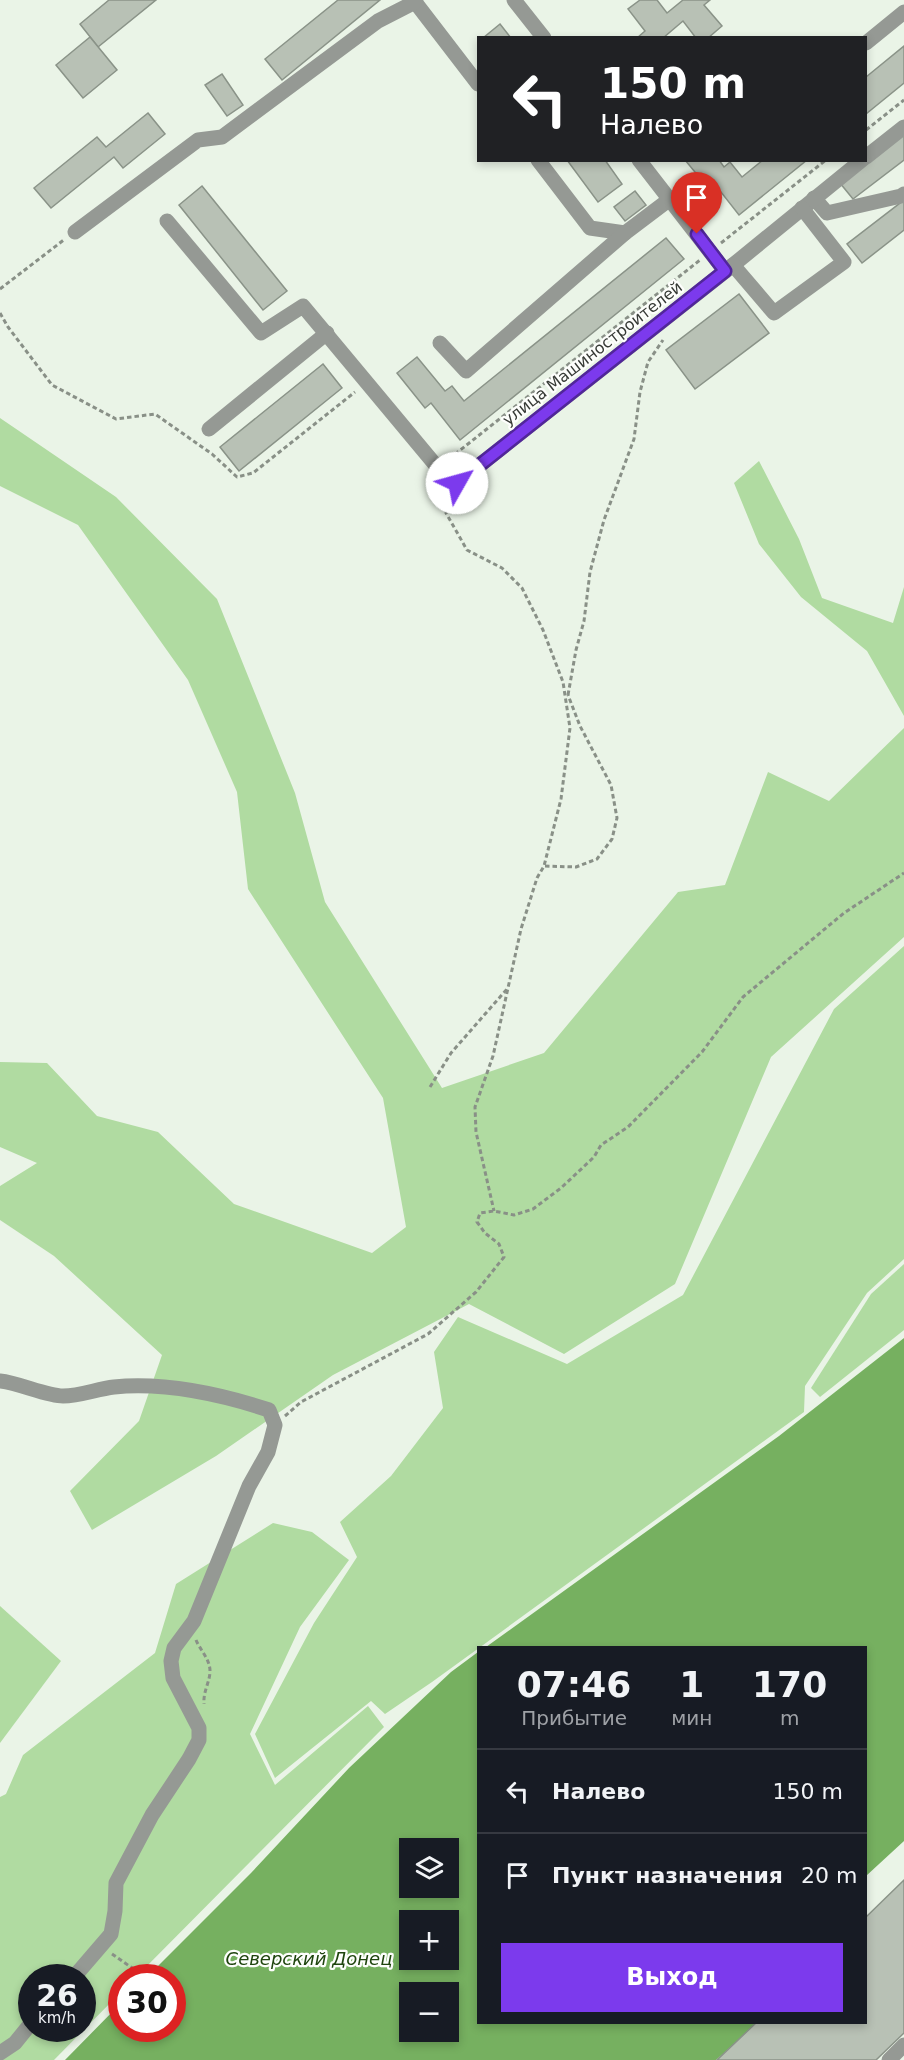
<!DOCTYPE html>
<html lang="ru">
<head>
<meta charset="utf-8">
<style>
  :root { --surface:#171b24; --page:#20242c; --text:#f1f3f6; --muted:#9ea1a6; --line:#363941; --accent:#7c3aed }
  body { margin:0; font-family:"DejaVu Sans",sans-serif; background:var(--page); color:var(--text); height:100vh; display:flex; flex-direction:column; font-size:22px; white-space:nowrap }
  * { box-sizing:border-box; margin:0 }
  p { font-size:20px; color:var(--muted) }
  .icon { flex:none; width:33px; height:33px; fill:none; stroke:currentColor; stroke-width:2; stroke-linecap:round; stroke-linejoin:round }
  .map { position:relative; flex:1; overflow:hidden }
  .details { position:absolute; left:477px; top:1646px; width:390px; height:378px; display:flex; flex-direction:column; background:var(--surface); border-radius:0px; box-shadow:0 3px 9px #0003 }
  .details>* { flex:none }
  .guide { position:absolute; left:477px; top:36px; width:390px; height:126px; border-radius:0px; box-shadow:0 3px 9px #0003; background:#202124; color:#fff; overflow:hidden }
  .tools { position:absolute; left:399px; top:1838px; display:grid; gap:12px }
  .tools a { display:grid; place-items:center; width:60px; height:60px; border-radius:0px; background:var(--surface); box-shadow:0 3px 9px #0003; font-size:30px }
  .speed { position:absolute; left:18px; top:1964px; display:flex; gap:12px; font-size:30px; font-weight:700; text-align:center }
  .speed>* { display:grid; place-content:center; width:78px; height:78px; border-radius:50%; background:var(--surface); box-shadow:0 3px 9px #0003; line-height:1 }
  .speed small { font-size:15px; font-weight:400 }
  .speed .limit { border:9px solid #d22; background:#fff; color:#111 }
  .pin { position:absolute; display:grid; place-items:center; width:51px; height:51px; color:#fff; margin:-62px -26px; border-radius:50% 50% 50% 0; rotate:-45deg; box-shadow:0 0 6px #0007 }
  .pin .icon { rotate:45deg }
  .me { position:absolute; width:66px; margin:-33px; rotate:52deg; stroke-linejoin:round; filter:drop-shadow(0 0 4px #0008) }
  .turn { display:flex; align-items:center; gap:21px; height:126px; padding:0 24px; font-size:27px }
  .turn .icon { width:78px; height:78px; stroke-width:2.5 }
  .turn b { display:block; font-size:42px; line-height:51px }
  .eta { display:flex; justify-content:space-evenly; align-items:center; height:102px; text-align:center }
  .eta b { font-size:36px; font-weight:800; line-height:42px }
  .primary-button { display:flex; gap:12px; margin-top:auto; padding:12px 24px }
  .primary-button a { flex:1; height:69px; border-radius:0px; background:var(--accent); color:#fff; font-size:24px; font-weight:800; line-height:69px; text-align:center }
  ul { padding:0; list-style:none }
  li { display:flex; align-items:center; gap:18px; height:84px; padding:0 24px; border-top:2px solid var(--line) }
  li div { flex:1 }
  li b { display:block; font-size:22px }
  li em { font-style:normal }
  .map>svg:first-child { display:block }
  .green { fill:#b0dba1; fill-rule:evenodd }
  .water { fill:#76b060; fill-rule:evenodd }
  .building { fill:#b8c1b5; stroke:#8a9388; stroke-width:1.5 }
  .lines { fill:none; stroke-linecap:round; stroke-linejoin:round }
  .path { stroke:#899087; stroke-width:3; stroke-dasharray:4.5 3; stroke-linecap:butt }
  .minor { stroke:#959994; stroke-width:15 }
  .route-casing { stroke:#51269a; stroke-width:15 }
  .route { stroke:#7c3aed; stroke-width:10 }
  .labels { text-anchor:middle; stroke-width:4.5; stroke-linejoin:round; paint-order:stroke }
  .street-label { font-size:16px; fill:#363a35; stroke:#fdfefc }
  .water-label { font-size:18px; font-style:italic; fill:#1f450e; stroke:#fdfefc }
</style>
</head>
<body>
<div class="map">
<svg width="904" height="2060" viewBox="0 0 904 2060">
  <rect width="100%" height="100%" fill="#eaf4e7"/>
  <!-- green -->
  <g class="green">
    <polygon points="0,418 116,497 217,599 295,793 325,902 442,1088 544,1053 678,892 725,885 768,772 829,801 904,728 904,937 771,1057 675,1284 564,1354 469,1304 333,1375 216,1456 92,1530 70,1491 139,1421 162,1355 54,1256 0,1220 0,1186 37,1163 0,1147 0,1062 47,1063 97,1116 158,1132 234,1204 372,1253 406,1227 383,1098 248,889 237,792 188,680 78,525 0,486"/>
    <polygon points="759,461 799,539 822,598 893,623 904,587 904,716 867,651 801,597 759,544 734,483"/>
    <polygon points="904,946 904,1259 867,1293 805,1386 804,1412 432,1682 385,1714 371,1701 275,1778 255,1734 314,1623 357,1557 340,1522 391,1476 443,1408 434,1352 458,1317 567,1364 683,1295 834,1009"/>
    <polygon points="904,1264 904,1330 820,1397 811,1388 871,1294"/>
    <path d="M273,1523L312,1532L349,1560L300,1627L250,1734L275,1785L368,1706L384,1727L136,1977H122L121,1992L54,2060H0V1797L6,1794L23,1755L155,1653L176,1584ZM32,1977H82V2028H32Z"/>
    <polygon points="0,1606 61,1661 0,1743"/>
  </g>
  <!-- water -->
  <g class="water">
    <polygon points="904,1338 904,1841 866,1876 866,1647 486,1647 779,1436"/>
    <path d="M478,1652V2022H759L716,2060H65L121,2003L122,2028H172V1977H147L251,1873L349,1768L451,1672ZM410,1848H448V1887H410ZM410,1920H448V1959H410ZM410,1992H448V2031H410Z"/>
  </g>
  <!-- building -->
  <g class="building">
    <polygon points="109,0 156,0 98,47 80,24"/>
    <polygon points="338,0 380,0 282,80 265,59"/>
    <polygon points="640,0 657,0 667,13 683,0 710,0 704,5 722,26 708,38 696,38 683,21 663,38 637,38 645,31 628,9"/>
    <polygon points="500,24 511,38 483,38"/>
    <polygon points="90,37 117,70 83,98 56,65"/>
    <polygon points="904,46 904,83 866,114 866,77"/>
    <polygon points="222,74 243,105 227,116 205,85"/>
    <polygon points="148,113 165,134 123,168 114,157 51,208 34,188 97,137 106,147"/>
    <polygon points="904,133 904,160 853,199 840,183"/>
    <polygon points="567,160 605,160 622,184 598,202"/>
    <polygon points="685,160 719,160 724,167 730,162 742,177 763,160 807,160 739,215 710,178 704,183"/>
    <polygon points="202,186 287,291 263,310 179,205"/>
    <polygon points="635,191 646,205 625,221 614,207"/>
    <polygon points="904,200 904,230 862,263 847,244"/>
    <polygon points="666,238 684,259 460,440 431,403 425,408 397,373 417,357 445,391 452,386 464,401"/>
    <polygon points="739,294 769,333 695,389 666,350"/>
    <polygon points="323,364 342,388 239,471 220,447"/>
    <polygon points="904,1880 904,2033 876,2060 717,2060 757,2022 866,2022 866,1917"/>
  </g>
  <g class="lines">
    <!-- path -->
    <g class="path">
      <polyline points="866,130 904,100"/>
      <polyline points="721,243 826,160"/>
      <polyline points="0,289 65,239"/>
      <polyline points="0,313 8,327 52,385 116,419 155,414 212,454 237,477 253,473 355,392"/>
      <polyline points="449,459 700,260"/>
      <polyline points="452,496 446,513 467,550 502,568 522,588 543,630 563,682 570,728 561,799 544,866 537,878 521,929 493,1056 475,1107 476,1132 494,1211"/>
      <polyline points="568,695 576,650 584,621 590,572 604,520 634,439 640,392 648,362 663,340"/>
      <polyline points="545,866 576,867 597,859 612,839 617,818 611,785 580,726 568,695"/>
      <polyline points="430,1087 451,1053 507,989"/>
      <polyline points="285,1416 301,1402 428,1334 476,1292 504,1257 499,1244 485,1233 477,1222 480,1213 494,1211 514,1215 533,1209 561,1188 594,1157 601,1145 628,1127 702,1052 743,997 844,913 904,873"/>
      <path d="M196,1640C200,1650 210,1659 210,1671C210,1682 203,1691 204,1704"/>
      <polyline points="112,1954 135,1970"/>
    </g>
    <!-- minor -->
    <g class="minor">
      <polyline points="416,0 415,2 478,84"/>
      <polyline points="514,0 544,38"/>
      <polyline points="866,43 904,12"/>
      <polyline points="866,157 904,127"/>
      <polyline points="538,160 590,228 625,233 670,199"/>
      <polyline points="639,160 725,271"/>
      <polyline points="814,198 827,213 901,196 904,194"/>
      <polyline points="167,221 261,333 303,306 438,468 457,483 733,265 862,160"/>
      <polyline points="75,232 198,140 222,137 378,21 415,2"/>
      <polyline points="733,265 774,313 844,262 802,208"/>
      <polyline points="440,343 466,371 625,233"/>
      <polyline points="209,429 327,333"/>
      <path d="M0,1381C19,1383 47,1396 63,1396C80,1396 97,1389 114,1387C165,1382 220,1394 269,1410L275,1425L268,1452L249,1486L194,1621L174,1648L171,1661L173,1678L199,1728V1740L189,1759L152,1815L116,1883L115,1911L111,1934L74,1977"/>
      <polyline points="0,2053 15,2043 32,2022"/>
      <polyline points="889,2060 904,2045"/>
    </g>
  </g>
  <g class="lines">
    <defs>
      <polyline id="route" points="457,483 725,271 697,234"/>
    </defs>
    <!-- route casing -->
    <use href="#route" class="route-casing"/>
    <!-- route -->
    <use href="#route" class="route"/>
  </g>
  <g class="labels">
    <!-- street labels -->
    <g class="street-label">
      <text transform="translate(592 353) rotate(-38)" y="6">улица Машиностроителей</text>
    </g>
    <!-- water labels -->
    <g class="water-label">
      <text x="309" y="1965">Северский Донец</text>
    </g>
  </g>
</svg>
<div class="tools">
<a><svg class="icon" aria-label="layers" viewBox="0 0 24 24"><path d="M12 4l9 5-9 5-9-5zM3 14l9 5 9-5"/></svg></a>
<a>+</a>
<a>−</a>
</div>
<div class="speed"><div>26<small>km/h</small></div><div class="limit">30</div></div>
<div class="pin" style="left:697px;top:234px;background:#d93025"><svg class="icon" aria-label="arrive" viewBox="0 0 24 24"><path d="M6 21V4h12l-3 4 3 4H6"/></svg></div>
<svg class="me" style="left:457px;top:483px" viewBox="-20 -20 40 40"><circle r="19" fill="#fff"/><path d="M0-13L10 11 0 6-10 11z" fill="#7c3aed"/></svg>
<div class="guide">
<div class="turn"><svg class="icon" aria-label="left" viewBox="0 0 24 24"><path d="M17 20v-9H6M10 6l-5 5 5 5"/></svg><div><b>150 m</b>Налево</div></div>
</div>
<section class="details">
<div class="eta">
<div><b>07:46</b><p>Прибытие</p></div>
<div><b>1</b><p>мин</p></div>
<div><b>170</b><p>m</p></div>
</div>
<ul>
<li><svg class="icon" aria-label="left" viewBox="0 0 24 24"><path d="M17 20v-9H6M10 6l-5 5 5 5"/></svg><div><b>Налево</b></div><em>150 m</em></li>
<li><svg class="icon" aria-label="arrive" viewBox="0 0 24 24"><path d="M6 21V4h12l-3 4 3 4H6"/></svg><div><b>Пункт назначения</b></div><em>20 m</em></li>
</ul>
<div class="primary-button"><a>Выход</a></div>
</section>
</div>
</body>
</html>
